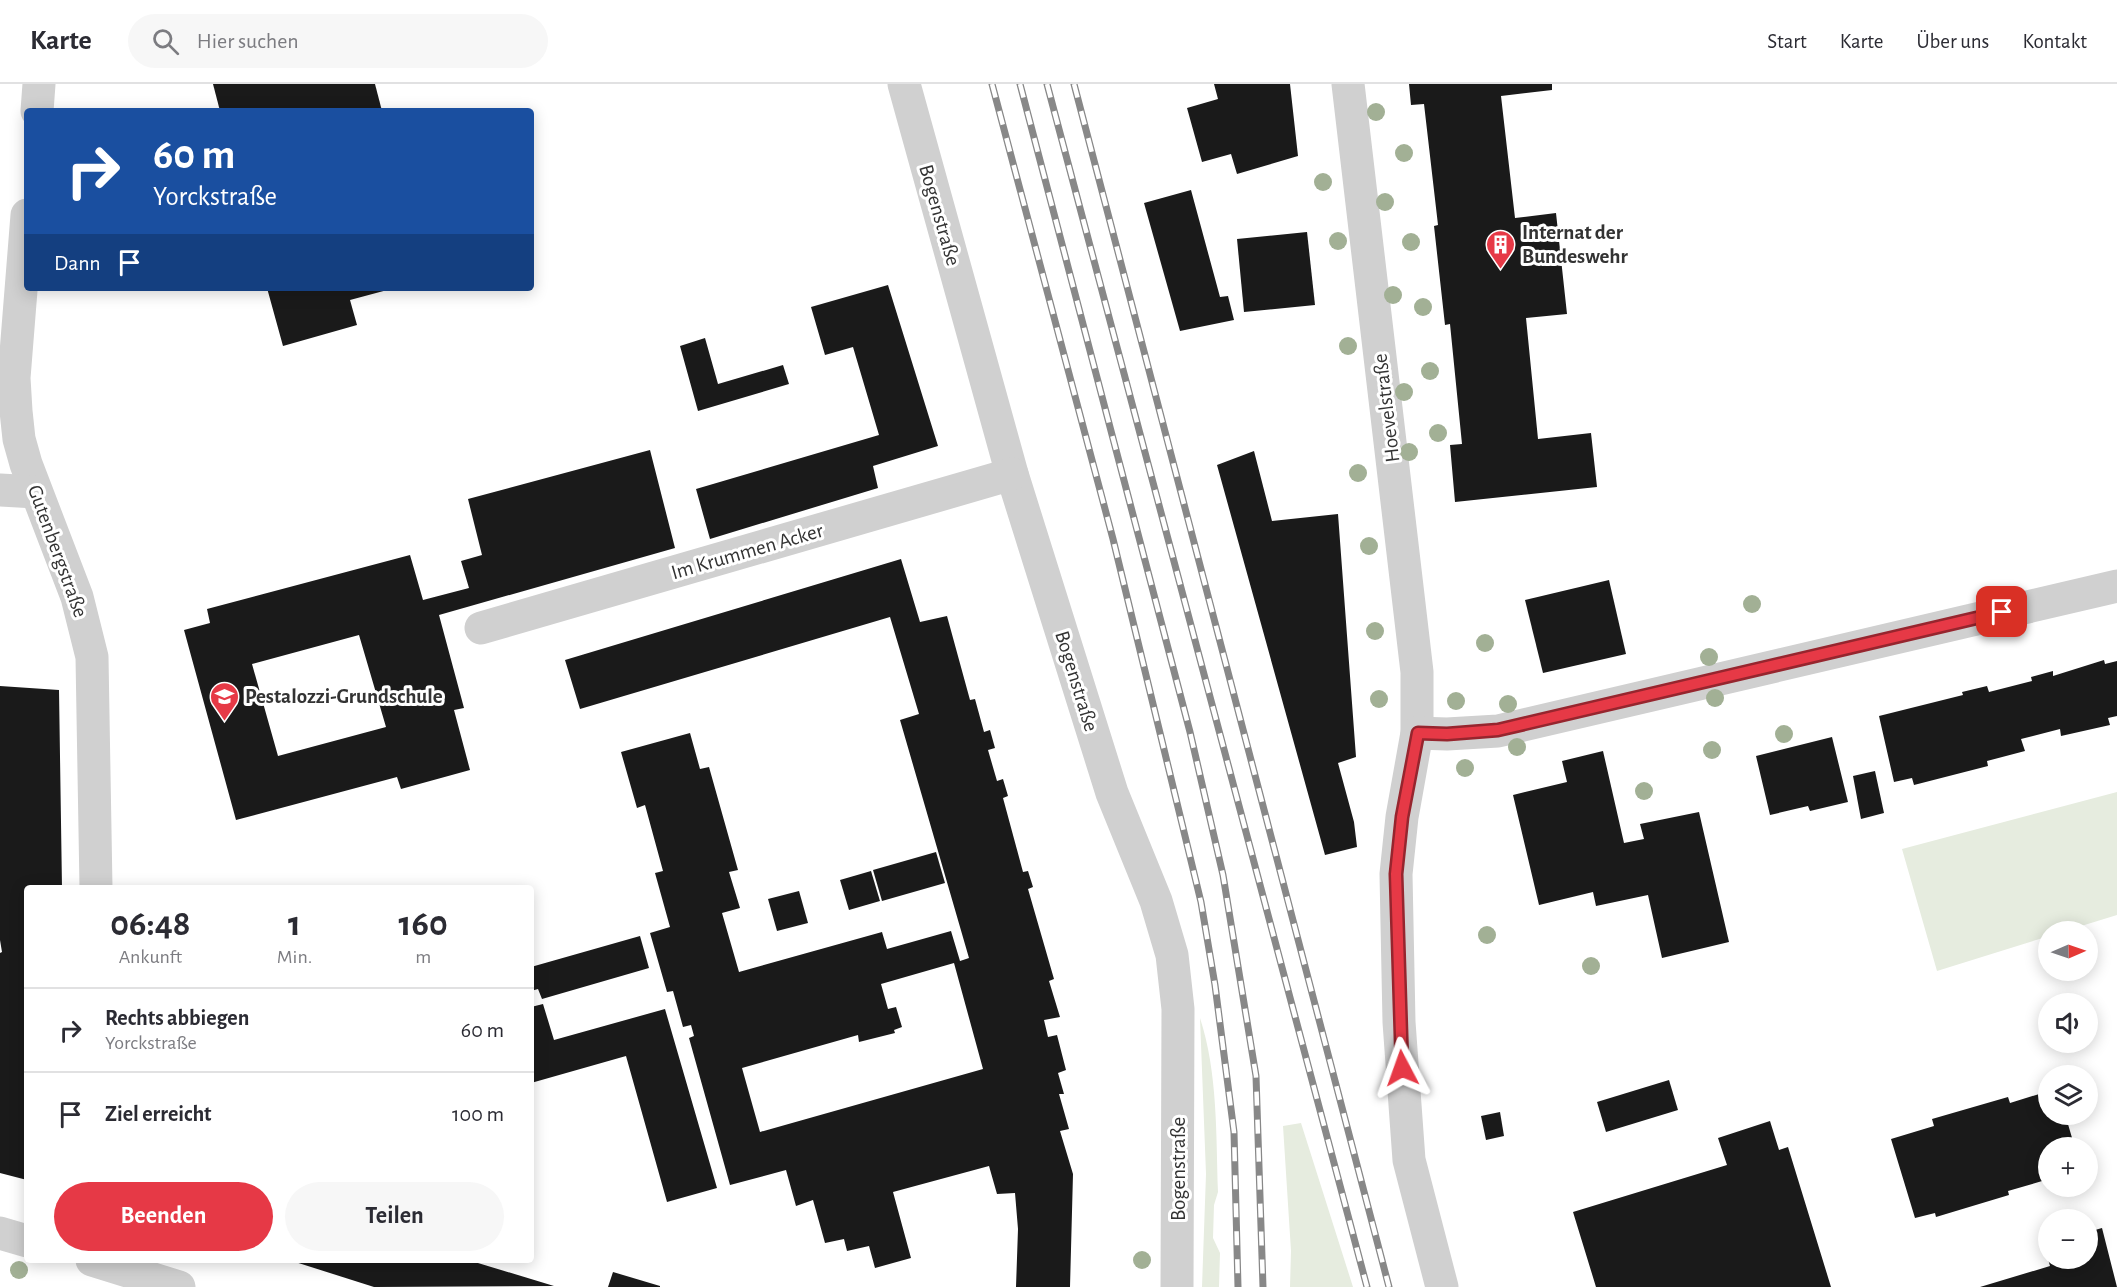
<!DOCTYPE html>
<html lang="de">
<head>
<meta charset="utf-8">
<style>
  :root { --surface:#fff; --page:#f7f7f7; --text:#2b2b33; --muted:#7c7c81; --line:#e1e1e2; --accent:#e63946 }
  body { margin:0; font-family:"Alegreya Sans",sans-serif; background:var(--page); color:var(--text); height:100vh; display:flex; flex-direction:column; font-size:22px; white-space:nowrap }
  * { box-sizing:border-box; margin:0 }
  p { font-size:20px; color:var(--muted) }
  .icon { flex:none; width:33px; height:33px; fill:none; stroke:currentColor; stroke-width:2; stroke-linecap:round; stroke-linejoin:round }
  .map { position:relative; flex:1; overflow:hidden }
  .panel { position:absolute; left:24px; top:801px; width:510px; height:378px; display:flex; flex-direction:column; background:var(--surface); border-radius:6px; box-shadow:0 3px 15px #0003 }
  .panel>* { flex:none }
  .guide { position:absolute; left:24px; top:24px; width:510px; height:183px; border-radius:6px; box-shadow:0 3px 15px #0003; background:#1a4fa0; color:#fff; overflow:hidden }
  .needle { width:39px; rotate:88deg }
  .tools { position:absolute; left:2038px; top:837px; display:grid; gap:12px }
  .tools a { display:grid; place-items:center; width:60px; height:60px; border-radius:50%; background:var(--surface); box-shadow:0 3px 15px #0003; font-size:30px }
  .pin { position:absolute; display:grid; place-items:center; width:51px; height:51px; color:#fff; margin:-26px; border-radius:12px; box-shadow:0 3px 9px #0006 }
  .me { position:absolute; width:66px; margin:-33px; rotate:356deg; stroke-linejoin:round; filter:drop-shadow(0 0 4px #0008) }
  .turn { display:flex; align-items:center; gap:21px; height:126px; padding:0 30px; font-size:27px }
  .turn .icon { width:78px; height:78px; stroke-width:2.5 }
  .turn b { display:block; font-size:42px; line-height:51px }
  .then { display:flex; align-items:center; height:57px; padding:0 30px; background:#0003; gap:12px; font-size:22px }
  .eta { display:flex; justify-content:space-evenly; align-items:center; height:102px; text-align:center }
  .eta b { font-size:36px; font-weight:700; line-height:42px }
  .action { display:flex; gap:12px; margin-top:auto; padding:12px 30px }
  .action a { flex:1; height:69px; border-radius:36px; background:var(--accent); color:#fff; font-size:24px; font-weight:700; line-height:69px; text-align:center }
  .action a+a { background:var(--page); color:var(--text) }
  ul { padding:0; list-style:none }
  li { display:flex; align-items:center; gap:18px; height:84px; padding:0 30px; border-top:2px solid var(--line) }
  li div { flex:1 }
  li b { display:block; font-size:22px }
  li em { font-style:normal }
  header { display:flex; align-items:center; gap:36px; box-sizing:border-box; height:84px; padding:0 30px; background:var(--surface); border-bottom:2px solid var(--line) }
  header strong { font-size:28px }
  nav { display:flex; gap:33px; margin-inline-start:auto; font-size:21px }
  .search { width:420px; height:54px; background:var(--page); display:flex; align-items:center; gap:15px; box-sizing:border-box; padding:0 21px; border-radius:33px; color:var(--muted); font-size:22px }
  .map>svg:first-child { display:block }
  .green { fill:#e6ecdf }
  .building { fill:#1a1a1a; fill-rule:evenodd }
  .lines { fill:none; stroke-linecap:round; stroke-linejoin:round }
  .minor { stroke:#d0d0d0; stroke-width:33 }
  .rail-casing { stroke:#888; stroke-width:7 }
  .rail { stroke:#fff; stroke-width:4.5; stroke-dasharray:14; stroke-linecap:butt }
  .tree { fill:#a2b095 }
  .route-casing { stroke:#96252e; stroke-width:15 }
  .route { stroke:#e63946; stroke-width:10 }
  .labels { text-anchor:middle; stroke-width:6; stroke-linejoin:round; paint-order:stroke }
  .street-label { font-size:21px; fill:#333; stroke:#fff }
  .poi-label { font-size:21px; font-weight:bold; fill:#333; stroke:#fff; text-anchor:start }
</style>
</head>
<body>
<header>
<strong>Karte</strong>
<div class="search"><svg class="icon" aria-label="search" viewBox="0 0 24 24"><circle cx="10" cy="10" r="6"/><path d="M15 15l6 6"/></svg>Hier suchen</div>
<nav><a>Start</a><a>Karte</a><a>Über uns</a><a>Kontakt</a></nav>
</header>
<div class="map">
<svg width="2117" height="1203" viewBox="0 0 2117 1203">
  <rect width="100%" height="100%" fill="#fff"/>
  <!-- green -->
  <g class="green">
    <polygon points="2117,708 2117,831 2065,847 2049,848 2049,852 1937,887 1902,765"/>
    <path d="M1200,934C1218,989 1216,1052 1218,1108L1214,1121L1213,1154L1220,1169L1219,1203H1202L1206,1090Z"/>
    <polygon points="1301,1039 1353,1203 1290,1203 1291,1167 1283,1042"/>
  </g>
  <!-- building -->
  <g class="building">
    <polygon points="213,0 375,0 382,27 220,27"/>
    <polygon points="1214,0 1290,0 1298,72 1237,90 1231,70 1202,78 1187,24 1218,15"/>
    <polygon points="1409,0 1552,0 1552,6 1501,12 1515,134 1556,129 1567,230 1526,234 1538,355 1591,349 1597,403 1455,418 1450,361 1462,360 1450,240 1445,241 1434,142 1438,141 1424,20 1411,21"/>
    <polygon points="1191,106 1220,213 1228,212 1234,236 1180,247 1144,119"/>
    <polygon points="1307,148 1315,221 1244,228 1237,155"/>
    <polygon points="888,201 938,362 873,382 878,404 710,455 696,405 879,351 853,263 825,271 811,223"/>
    <polygon points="267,204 391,204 391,205 350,216 357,241 283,262"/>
    <polygon points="705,254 718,300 783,281 789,300 698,327 680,262"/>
    <path d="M650,366L675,464L439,531L464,624L454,626L470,686L401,705L397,693L236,736L184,546L210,539L207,525L410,471L423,516L469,504L461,477L482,471L468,415ZM359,551L386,643L278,672L252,580Z"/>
    <polygon points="1254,367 1272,437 1338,430 1356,673 1338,679 1354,738 1357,763 1325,771 1217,381"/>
    <path d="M901,475L920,538L947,532L970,616L975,615L984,648L990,646L995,664L988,666L997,697L1003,695L1008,712L1003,714L1023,788L1028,787L1033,803L1028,805L1054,895L1049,897L1060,933L1044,936L1048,953L1057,951L1066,986L1058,989L1064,1010H1059L1069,1045L1060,1047L1073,1090L1070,1203H1016L1018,1145L1015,1109L997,1110L989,1082L893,1108L911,1174L875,1184L869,1162L847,1167L844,1155L825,1159L813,1116L796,1122L786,1086L730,1101L689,954L694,952L691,941L683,943L673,907L667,908L650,849L670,843L655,789L663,787L645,721L637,724L621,668L690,649L700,685L709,683L738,786L729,788L740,824L722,829L739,888L882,848L887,865L951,847L960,877L969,874L900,636L919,630L890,533L580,625L565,576ZM954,879L983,985L760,1048L742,984L858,951L859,958L895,949L894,946L902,943L896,923L888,925L881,900Z"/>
    <polygon points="1609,496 1626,570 1543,589 1525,516"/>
    <polygon points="2104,576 2105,580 2117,577 2117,632 2108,634 2110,641 2061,652 2060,645 2021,655 2025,667 1987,677 1988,682 1914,701 1912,694 1894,698 1879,632 1963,611 1962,608 1987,602 1989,608 2032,597 2031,593 2053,587 2053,592"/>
    <polygon points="0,602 59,606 62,804 27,804 27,1096 0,1089 0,869 2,868 0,856"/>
    <polygon points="1832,653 1848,718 1810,727 1808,722 1770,731 1756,672"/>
    <polygon points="1603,667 1624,759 1644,755 1640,740 1699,728 1729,858 1662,874 1648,811 1596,822 1593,808 1539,821 1513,711 1567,698 1562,677"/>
    <polygon points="1875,687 1884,729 1861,735 1853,692"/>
    <polygon points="936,768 945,799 882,817 873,786"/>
    <polygon points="871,787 880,817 849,826 840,796"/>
    <polygon points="799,807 808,839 777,847 768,815"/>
    <polygon points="640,852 649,884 542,915 538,905 531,907 531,883"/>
    <polygon points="543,920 554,956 665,925 717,1104 667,1118 626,972 531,999 531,923"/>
    <polygon points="1669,996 1678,1026 1606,1048 1597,1018"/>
    <polygon points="2049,1007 2049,1030 2065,1030 2075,1064 2049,1064 2049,1095 2008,1107 2009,1111 1936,1133 1935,1129 1915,1134 1891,1055 1934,1042 1932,1035 2008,1013 2010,1019"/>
    <polygon points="1500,1028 1504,1052 1486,1056 1481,1032"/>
    <polygon points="1770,1037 1779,1066 1788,1063 1831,1203 1596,1203 1573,1128 1727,1081 1718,1054"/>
    <polygon points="2102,1144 2117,1203 1980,1203 2050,1182 2044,1161 2049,1159 2049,1174 2088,1174 2088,1148"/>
    <polygon points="289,1176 468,1176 554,1202 374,1203"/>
    <polygon points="613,1188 660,1202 660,1203 608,1203"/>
  </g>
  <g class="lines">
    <!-- minor -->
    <g class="minor">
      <polyline points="904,0 1012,390 1112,709 1156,817 1172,871 1178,925 1177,1203"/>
      <polyline points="1348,0 1417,588 1417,649 1402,733 1396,790 1399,938 1409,1076 1442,1203"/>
      <polyline points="37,27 39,0"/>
      <polyline points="27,131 14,294 16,327 19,355 26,380 77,513 92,573 96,804"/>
      <polyline points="0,406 36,408"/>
      <polyline points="481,544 1012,390"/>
      <polyline points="1417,649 1447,650 1498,647 2117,502"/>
      <polyline points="0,1149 27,1157"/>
      <polyline points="92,1176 179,1203"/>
    </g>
    <defs>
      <g id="rail">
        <polyline points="992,0 1113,455 1201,818 1215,901 1234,1048 1238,1203"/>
        <polyline points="1020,0 1190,648 1223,791 1256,992 1263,1203"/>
        <polyline points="1047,0 1367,1203"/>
        <polyline points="1074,0 1389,1203"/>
      </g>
    </defs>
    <!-- rail casing -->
    <use href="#rail" class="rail-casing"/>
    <!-- rail -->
    <use href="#rail" class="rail"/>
  </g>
  <!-- trees -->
  <g class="tree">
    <circle cx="1376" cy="28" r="9"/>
    <circle cx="1404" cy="69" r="9"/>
    <circle cx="1323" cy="98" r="9"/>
    <circle cx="1385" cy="118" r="9"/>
    <circle cx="1338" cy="157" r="9"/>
    <circle cx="1411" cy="158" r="9"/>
    <circle cx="1393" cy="211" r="9"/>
    <circle cx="1423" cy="223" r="9"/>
    <circle cx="1348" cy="262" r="9"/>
    <circle cx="1430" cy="287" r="9"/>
    <circle cx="1404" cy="308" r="9"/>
    <circle cx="1438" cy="349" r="9"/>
    <circle cx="1409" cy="368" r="9"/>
    <circle cx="1358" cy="389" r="9"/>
    <circle cx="1369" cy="462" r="9"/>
    <circle cx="1752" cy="520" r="9"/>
    <circle cx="1375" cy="547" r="9"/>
    <circle cx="1485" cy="559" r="9"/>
    <circle cx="1709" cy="573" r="9"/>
    <circle cx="1715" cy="614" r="9"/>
    <circle cx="1379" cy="615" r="9"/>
    <circle cx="1456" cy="617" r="9"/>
    <circle cx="1508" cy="620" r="9"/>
    <circle cx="1784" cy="650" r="9"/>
    <circle cx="1517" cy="663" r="9"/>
    <circle cx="1712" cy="666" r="9"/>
    <circle cx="1465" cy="684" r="9"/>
    <circle cx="1644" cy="707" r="9"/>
    <circle cx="1487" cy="851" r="9"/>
    <circle cx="1591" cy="882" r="9"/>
    <circle cx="1142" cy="1176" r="9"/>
    <circle cx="19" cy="1186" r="9"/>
  </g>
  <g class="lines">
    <defs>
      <polyline id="route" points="1402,984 1396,790 1402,733 1418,649 1447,650 1498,646 2002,528"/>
    </defs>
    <!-- route casing -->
    <use href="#route" class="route-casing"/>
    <!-- route -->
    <use href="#route" class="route"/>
  </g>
  <!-- icons -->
  <defs>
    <symbol id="building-pin" viewBox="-11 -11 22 30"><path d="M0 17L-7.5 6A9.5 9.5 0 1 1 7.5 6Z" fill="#e63946" stroke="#fff"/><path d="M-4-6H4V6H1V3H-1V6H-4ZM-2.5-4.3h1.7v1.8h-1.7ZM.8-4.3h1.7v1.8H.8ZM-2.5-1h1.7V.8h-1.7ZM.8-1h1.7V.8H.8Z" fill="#fff"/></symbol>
    <symbol id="school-pin" viewBox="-11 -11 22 30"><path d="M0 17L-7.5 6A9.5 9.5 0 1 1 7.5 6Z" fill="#e63946" stroke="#fff"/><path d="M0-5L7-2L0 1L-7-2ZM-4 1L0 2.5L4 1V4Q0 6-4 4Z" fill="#fff"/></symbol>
  </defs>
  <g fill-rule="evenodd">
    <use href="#building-pin" x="1484" y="144" width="33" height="45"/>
    <use href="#school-pin" x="208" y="596" width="33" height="45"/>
  </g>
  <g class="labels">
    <!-- street labels -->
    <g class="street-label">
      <text transform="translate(940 131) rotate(74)" y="7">Bogenstraße</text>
      <text transform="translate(1386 324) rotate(-97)" y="7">Hoevelstraße</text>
      <text transform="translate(58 467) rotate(70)" y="7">Gutenbergstraße</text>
      <text transform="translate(747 467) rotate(-16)" y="7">Im Krummen Acker</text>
      <text transform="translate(1077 597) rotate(73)" y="7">Bogenstraße</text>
      <text transform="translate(1178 1085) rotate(-90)" y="7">Bogenstraße</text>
    </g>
    <!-- poi labels -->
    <g class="poi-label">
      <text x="1522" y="155">Internat der<tspan x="1522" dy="24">Bundeswehr</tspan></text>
      <text x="245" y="619">Pestalozzi-Grundschule</text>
    </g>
  </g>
</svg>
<div class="tools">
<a><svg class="needle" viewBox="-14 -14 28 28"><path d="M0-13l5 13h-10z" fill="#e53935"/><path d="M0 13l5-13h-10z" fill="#7c7c81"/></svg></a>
<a><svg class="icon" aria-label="sound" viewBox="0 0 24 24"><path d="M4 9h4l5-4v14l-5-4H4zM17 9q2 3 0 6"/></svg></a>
<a><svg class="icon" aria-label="layers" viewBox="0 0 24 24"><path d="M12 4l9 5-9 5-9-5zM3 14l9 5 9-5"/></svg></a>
<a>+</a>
<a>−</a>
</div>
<div class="pin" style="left:2002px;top:528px;background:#d93025"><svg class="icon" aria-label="arrive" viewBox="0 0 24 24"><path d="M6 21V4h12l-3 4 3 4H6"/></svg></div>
<svg class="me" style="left:1402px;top:984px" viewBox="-20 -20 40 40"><path d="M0-17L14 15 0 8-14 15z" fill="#e63946" stroke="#fff" stroke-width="4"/></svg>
<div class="guide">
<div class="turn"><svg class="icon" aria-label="right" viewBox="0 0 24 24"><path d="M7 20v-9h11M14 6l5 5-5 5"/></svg><div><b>60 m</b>Yorckstraße</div></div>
<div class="then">Dann<svg class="icon" aria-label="arrive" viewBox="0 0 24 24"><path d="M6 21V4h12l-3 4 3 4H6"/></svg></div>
</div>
<section class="panel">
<div class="eta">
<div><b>06:48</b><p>Ankunft</p></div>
<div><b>1</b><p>Min.</p></div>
<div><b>160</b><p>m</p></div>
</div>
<ul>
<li><svg class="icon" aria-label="right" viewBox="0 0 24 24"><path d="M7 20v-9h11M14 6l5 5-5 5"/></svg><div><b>Rechts abbiegen</b><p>Yorckstraße</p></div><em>60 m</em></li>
<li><svg class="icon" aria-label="arrive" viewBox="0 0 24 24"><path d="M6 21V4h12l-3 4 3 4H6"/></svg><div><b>Ziel erreicht</b></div><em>100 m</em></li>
</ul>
<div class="action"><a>Beenden</a><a>Teilen</a></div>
</section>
</div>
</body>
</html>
